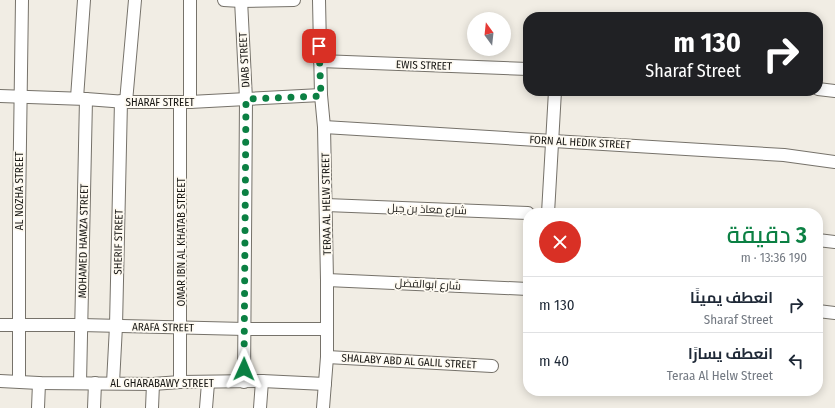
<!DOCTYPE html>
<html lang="ar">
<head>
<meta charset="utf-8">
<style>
  :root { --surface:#fff; --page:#f2f2f3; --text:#1f2937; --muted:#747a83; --line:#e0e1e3; --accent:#0b8043 }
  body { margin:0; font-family:"Fira Sans Condensed",Cairo,sans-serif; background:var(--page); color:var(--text); direction:rtl; height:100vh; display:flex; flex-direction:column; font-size:15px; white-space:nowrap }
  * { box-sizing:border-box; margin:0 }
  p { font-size:13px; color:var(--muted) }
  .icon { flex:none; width:22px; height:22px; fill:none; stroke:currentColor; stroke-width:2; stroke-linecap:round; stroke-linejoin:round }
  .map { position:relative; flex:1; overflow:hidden; direction:ltr }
  .drawer { position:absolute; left:523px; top:208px; width:300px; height:188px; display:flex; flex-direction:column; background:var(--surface); border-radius:16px; box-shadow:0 2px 10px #0003; direction:rtl }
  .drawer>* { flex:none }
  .top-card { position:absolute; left:523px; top:12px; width:300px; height:84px; border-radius:16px; box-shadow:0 2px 10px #0003; direction:rtl; background:#202124; color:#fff; overflow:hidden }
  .needle { width:26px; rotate:345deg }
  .tools { position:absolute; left:467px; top:12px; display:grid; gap:8px }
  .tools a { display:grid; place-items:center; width:44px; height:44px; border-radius:50%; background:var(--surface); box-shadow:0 2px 10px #0003; font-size:20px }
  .pin { position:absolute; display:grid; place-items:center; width:34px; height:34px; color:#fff; margin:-17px; border-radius:8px; box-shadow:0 2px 6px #0006 }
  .me { position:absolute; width:44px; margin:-22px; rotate:1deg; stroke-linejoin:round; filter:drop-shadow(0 0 3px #0008) }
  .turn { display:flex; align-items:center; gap:14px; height:84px; padding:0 16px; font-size:18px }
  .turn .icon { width:52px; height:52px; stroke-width:2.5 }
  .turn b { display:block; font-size:28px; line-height:34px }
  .round { display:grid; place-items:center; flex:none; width:42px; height:42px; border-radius:21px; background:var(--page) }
  .overview { display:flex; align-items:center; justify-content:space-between; height:68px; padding:0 16px }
  h1 { font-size:24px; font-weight:600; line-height:30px; color:var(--accent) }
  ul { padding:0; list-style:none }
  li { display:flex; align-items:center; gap:12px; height:56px; padding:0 16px; border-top:1px solid var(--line) }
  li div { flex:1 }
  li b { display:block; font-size:15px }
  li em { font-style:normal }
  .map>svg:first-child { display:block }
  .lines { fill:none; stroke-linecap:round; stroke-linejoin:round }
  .minor-casing { stroke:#76726a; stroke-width:14 }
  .minor { stroke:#fff; stroke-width:12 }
  .route { stroke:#0b8043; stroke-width:7; stroke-dasharray:0 12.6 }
  .labels { text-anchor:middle; stroke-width:3.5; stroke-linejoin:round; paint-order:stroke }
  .street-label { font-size:11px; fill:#171613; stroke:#fefaf1 }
</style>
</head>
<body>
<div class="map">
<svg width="835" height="408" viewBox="0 0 835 408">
  <rect width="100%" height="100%" fill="#f1ede4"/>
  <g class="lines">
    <defs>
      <g id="minor">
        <polyline points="190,0 190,102"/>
        <polyline points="224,0 241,1 294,0"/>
        <polyline points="241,0 246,99 244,382"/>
        <polyline points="319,0 321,95 324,127 327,280 327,357 323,408"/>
        <polyline points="320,61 528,69"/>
        <polyline points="818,89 835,91"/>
        <polyline points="0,96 86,99 126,102 190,102 321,95"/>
        <polyline points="77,98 84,0"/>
        <polyline points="126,102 135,0"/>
        <polyline points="324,127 784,155 835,162"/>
        <polyline points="326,205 528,213"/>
        <polyline points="548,213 555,91"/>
        <polyline points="818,240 835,242"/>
        <polyline points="327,280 528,289"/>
        <polyline points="818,311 835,313"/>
        <polyline points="0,325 81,325 245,329 327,329"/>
        <polyline points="327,357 492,366"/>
        <polyline points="0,381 39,383 153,384 180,382 262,381 325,384"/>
        <polyline points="19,381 19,212 22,0"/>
        <polyline points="180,382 180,102"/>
        <polyline points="80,383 86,99"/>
        <polyline points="113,383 116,326 121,101"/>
        <polyline points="38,408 39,383"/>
        <polyline points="94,408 95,383"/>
        <polyline points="152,408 153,384"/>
        <polyline points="206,408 208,383"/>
        <polyline points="260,408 262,381"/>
      </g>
    </defs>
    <!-- minor casing -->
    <use href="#minor" class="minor-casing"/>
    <!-- minor -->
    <use href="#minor" class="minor"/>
  </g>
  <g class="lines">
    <!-- route -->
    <polyline class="route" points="244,369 246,99 321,96 319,46"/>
  </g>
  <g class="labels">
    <!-- street labels -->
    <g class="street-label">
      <text transform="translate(244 60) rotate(-93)" y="4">DIAB STREET</text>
      <text transform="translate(424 65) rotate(2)" y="4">EWIS STREET</text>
      <text x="160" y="106">SHARAF STREET</text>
      <text transform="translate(580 142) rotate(3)" y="4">FORN AL HEDIK STREET</text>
      <text transform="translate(19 191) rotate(-90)" y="4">AL NOZHA STREET</text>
      <text transform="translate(326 204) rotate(-91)" y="4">TERAA AL HELW STREET</text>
      <text transform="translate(427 209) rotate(2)" y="4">شارع معاذ بن جبل</text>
      <text transform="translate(83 241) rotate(-89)" y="4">MOHAMED HAMZA STREET</text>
      <text transform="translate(118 242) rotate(-89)" y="4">SHERIF STREET</text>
      <text transform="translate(181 242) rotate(-90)" y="4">OMAR IBN AL KHATAB STREET</text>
      <text transform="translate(428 284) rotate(3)" y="4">شارع ابوالفضل</text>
      <text transform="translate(163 327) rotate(1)" y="4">ARAFA STREET</text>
      <text transform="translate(409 361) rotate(3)" y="4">SHALABY ABD AL GALIL STREET</text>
      <text x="162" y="387">AL GHARABAWY STREET</text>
    </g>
  </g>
</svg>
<div class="tools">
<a><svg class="needle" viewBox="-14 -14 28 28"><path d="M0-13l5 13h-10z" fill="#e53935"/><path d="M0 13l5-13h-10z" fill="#747a83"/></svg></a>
</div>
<div class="pin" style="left:319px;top:46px;background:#d93025"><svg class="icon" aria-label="arrive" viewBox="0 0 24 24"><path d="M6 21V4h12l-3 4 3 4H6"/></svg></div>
<svg class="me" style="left:244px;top:369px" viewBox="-20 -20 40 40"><path d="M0-17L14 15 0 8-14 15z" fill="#0b8043" stroke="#fff" stroke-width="4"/></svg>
<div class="top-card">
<div class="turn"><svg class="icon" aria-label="right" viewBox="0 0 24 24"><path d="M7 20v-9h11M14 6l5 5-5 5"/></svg><div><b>130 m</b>Sharaf Street</div></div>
</div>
<section class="drawer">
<div class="overview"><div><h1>3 دقيقة</h1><p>190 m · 13:36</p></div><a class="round" style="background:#d93025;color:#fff"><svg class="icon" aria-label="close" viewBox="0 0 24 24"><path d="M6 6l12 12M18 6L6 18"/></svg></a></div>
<ul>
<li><svg class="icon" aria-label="right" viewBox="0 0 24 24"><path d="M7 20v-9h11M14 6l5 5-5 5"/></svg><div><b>انعطف يمينًا</b><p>Sharaf Street</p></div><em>130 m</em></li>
<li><svg class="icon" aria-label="left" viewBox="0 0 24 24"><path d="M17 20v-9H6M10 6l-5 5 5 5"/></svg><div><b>انعطف يسارًا</b><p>Teraa Al Helw Street</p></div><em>40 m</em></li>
</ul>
</section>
</div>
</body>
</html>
